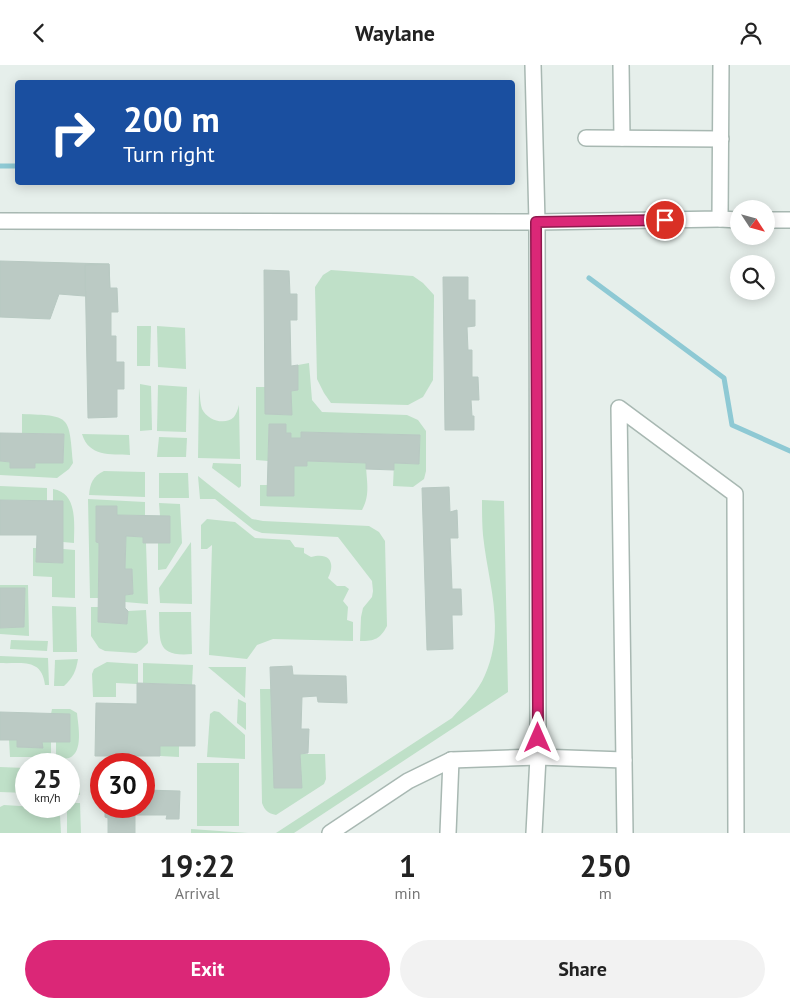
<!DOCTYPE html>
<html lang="en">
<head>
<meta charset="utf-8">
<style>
  :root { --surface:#fff; --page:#f2f2f2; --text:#222; --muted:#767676; --accent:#db2777 }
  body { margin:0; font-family:"PT Sans",sans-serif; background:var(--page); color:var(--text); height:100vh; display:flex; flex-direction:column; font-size:19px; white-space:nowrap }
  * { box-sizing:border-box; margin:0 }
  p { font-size:16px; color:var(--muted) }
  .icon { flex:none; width:28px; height:28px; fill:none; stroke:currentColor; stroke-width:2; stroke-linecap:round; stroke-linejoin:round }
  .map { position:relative; height:768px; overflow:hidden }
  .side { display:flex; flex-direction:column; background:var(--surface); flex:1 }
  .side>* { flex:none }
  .guide { position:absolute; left:15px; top:15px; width:500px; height:105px; border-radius:5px; box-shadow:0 2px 12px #0003; background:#1a4fa0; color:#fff; overflow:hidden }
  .needle { width:32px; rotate:126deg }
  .controls { position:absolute; left:730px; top:135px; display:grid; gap:10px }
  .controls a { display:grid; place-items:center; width:45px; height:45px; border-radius:50%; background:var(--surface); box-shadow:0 2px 12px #0003; font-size:25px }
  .speed { position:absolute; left:15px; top:688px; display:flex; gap:10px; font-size:25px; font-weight:700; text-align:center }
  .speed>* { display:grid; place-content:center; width:65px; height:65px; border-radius:50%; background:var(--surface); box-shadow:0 2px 12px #0003; line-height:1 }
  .speed small { font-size:12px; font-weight:400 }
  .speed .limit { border:8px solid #d22; background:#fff; color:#111 }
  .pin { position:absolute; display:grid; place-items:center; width:42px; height:42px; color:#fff; margin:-21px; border:2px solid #fff; border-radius:50%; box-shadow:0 1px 5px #0007 }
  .me { position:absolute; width:55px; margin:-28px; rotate:0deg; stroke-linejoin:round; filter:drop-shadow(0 0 4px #0008) }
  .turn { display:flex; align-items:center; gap:18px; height:105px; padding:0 25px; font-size:22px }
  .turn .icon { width:65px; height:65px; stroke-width:2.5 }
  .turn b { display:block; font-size:35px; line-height:42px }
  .eta { display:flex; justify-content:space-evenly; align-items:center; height:85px; text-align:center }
  .eta b { font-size:30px; font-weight:700; line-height:35px }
  .button { display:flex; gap:10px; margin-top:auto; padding:10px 25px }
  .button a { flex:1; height:58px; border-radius:30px; background:var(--accent); color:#fff; font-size:20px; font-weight:700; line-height:58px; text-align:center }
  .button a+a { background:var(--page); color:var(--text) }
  header { display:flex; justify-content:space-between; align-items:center; height:65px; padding:0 25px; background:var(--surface); font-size:22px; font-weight:700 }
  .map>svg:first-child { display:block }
  .green { fill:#bfe0c8 }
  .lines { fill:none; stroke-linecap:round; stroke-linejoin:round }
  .stream { stroke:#8ec9d4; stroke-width:5 }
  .building { fill:#bbcac4; stroke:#b8c9c2 }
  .minor-casing { stroke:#a8b8b2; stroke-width:18 }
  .minor { stroke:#fff; stroke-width:15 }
  .route-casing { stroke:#8e194d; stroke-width:12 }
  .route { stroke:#db2777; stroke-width:9 }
</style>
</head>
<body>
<header><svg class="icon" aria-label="back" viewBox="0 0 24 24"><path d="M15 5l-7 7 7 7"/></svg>Waylane<svg class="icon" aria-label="person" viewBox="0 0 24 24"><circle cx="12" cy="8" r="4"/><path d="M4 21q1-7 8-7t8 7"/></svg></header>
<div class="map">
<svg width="790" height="768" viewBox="0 0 790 768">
  <rect width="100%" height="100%" fill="#e6efeb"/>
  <!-- green -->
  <g class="green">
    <polygon points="331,205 413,211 423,218 434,230 433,315 423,332 408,340 331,338 324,328 317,314 315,222 323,210"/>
    <polygon points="137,261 151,261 150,301 137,301"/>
    <polygon points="157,261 185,263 186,304 158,302"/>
    <polygon points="309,298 312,335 322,347 407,350 418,355 426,366 426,406 424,414 413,422 393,421 394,398 419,399 420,370 301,367 301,373 291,373 291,369 286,368 286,360 269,359 268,396 256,395 256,322 265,322 266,349 291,350 291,326 298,325 298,300"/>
    <polygon points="140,319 151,321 152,365 140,366"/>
    <polygon points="158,320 187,322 186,367 157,366"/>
    <path d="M199,323C200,329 200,338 202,344C207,355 225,361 234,352C236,349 238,344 239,340L240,394L198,393Z"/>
    <path d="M22,349C70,351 69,349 73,398L69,404L57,413L0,410V396L10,397V403H35V398H63L64,369L22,368Z"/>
    <path d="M82,369L129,370L130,390C110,389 89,392 82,369Z"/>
    <polygon points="159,372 187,373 186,392 157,392"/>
    <path d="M307,396L366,398C366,415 371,429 362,445L260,441V420H268L267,431H293L294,401H307Z"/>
    <polygon points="213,398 241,399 241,421 239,423 212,403"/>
    <path d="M104,406L145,407V432L89,430C90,418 93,411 104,406Z"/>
    <polygon points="159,408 188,408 189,433 159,433"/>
    <path d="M198,411L252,454L263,456L369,461L379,467L385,476L387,561C380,574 375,576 360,576L361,552L363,543L372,532L373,526L372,516L338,472L262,468L254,465L215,434H200Z"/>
    <polygon points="0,421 47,423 47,436 0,435"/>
    <path d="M53,424C78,428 74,459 74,478L63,477V436H53Z"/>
    <polygon points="88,434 145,437 145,450 117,450 117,441 96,441 96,477 99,478 98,533 90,533"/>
    <path d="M482,435L504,436L508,627L294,768H276L452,653C464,640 478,627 485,610C506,562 488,519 483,470C482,458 482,446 482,435Z"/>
    <polygon points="159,438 180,439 182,478 166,504 158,505 158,478 170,477 170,451 160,451"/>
    <path d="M207,454L235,457L255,473L290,475L295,482L304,483V488L311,492C329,487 336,497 328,513L337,521H345L349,524L343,536L348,542L347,555L353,557V576L273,574L257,580L247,594L209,590L212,480L207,484H201V460Z"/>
    <polygon points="126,471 143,472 143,478 146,478 148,539 125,537 125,530 133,529 132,504 125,504"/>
    <polygon points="191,477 192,539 160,538 159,523"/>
    <polygon points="33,483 36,483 36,497 62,498 63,484 75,485 75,533 52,532 52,512 33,511"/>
    <polygon points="0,520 28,520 29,571 0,569 0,563 24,562 25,523 0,523"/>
    <polygon points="52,541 76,542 77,587 53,587"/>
    <polygon points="91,542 98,542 98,557 127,559 128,546 146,545 148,578 141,585 136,588 105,586 99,583 91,571"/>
    <path d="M159,547H191L192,589C156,592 160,577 159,547Z"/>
    <polygon points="11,575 48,576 47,586 10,584"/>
    <path d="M0,591L48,593L49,620H45C42,593 22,599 0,598Z"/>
    <path d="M78,594C76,606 73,613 64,621H54L55,595Z"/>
    <polygon points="107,597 138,599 138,618 137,619 116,618 116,632 93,632 92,609 94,604"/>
    <polygon points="143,598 193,600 192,620 143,618"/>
    <polygon points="208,602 246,602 245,633"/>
    <path d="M260,624H271L300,689H325L326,714L324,719L276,750C268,748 265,746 262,738Z"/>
    <polygon points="238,634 246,638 246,665 237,658"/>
    <path d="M52,644H70L77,648C78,660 84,687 69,693C65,694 60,694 56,694V677H70V649H51Z"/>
    <polygon points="214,646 219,647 245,670 245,694 207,692 210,649"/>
    <polygon points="9,674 17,675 18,682 42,683 42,677 51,677 51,692 10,692"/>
    <polygon points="160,681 179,681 179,692 160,691"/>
    <rect x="197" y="698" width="42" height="63"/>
    <polygon points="0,702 26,703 26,728 0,727"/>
    <path d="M69,704C79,711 79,718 80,730L69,729Z"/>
    <polygon points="69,738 80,738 81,768 67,768 67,741 69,741"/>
    <polygon points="4,740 53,743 60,750 61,768 0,768 0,742"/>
    <polygon points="191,764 248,768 191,768"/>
  </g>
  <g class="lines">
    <!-- stream -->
    <g class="stream">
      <polyline points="0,101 18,101"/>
      <polyline points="589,213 724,313 732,360 790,386"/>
    </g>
  </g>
  <!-- building -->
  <g class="building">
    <polygon points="0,196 109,199 110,233 59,229 50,254 0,252"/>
    <polygon points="109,199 110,223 117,223 118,247 111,247 111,271 116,271 116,297 124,297 124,324 117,324 117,352 88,353 85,200"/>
    <polygon points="264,205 289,206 290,229 297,229 297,255 290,255 291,301 298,300 298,325 291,326 292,350 265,349"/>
    <polygon points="443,212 468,212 468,235 475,235 475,261 467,262 468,285 472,285 472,312 478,312 479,335 471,335 472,351 474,351 474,365 445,365"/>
    <polygon points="269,359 286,359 286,368 291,368 291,373 301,373 301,367 420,370 419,399 394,398 394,405 366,404 366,398 307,396 307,401 294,401 294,431 267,431"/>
    <polygon points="0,368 64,369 63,398 35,398 35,403 10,403 10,397 0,396"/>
    <polygon points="449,422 450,447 457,445 458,473 450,473 452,524 461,524 462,550 452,550 453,584 427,585 422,423"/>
    <polygon points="0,435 63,436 63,498 36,497 37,470 0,470"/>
    <polygon points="96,441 117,441 117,450 170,451 170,478 143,478 143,472 126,471 125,504 132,504 133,529 125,530 125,543 128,546 127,559 98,557 99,478 96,477"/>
    <polygon points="0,523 25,523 24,562 0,563"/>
    <polygon points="292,601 293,610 346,611 347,638 318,637 317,631 302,632 301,664 309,664 308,688 300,689 302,723 274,723 270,602"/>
    <polygon points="137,618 195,620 195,681 160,681 160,691 95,691 96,638 137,639"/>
    <polygon points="0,647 70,649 70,677 42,677 43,683 17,682 17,675 0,675"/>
    <polygon points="144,725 180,726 179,754 166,754 167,750 135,750 135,768 108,768 108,753 105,752 105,741 144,741"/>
  </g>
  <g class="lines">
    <defs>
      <g id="minor">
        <polyline points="533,0 537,157 538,692 534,768"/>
        <polyline points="621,0 622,73"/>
        <polyline points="586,73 721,74"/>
        <polyline points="720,154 739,155"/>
        <polyline points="766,155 790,155"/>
        <polyline points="0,156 537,157 720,154 721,0"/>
        <polyline points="330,768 408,716 451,695 538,692 624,695"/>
        <polyline points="448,768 451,695"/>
        <polyline points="625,768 619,343 735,429 736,768"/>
      </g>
    </defs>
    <!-- minor casing -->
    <use href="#minor" class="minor-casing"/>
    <!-- minor -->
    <use href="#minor" class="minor"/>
  </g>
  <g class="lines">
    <defs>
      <polyline id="route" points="538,673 536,157 665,155"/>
    </defs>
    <!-- route casing -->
    <use href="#route" class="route-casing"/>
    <!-- route -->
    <use href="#route" class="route"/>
  </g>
</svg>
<div class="controls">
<a><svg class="needle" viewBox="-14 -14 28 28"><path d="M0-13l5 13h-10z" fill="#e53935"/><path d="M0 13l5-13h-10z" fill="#767676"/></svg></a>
<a><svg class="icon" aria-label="search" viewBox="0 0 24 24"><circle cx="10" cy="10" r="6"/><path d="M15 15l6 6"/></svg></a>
</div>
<div class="speed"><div>25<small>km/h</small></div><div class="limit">30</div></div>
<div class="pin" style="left:665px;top:155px;background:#d93025"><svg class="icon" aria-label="arrive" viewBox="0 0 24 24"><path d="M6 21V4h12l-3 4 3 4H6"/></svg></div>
<svg class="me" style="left:538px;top:673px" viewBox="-20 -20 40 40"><path d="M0-17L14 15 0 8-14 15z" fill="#db2777" stroke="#fff" stroke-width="4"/></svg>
<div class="guide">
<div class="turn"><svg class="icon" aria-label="right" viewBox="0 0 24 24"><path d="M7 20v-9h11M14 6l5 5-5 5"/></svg><div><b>200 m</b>Turn right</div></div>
</div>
</div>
<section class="side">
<div class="eta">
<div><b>19:22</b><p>Arrival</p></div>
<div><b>1</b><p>min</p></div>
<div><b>250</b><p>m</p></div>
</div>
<div class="button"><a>Exit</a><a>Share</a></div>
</section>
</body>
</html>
